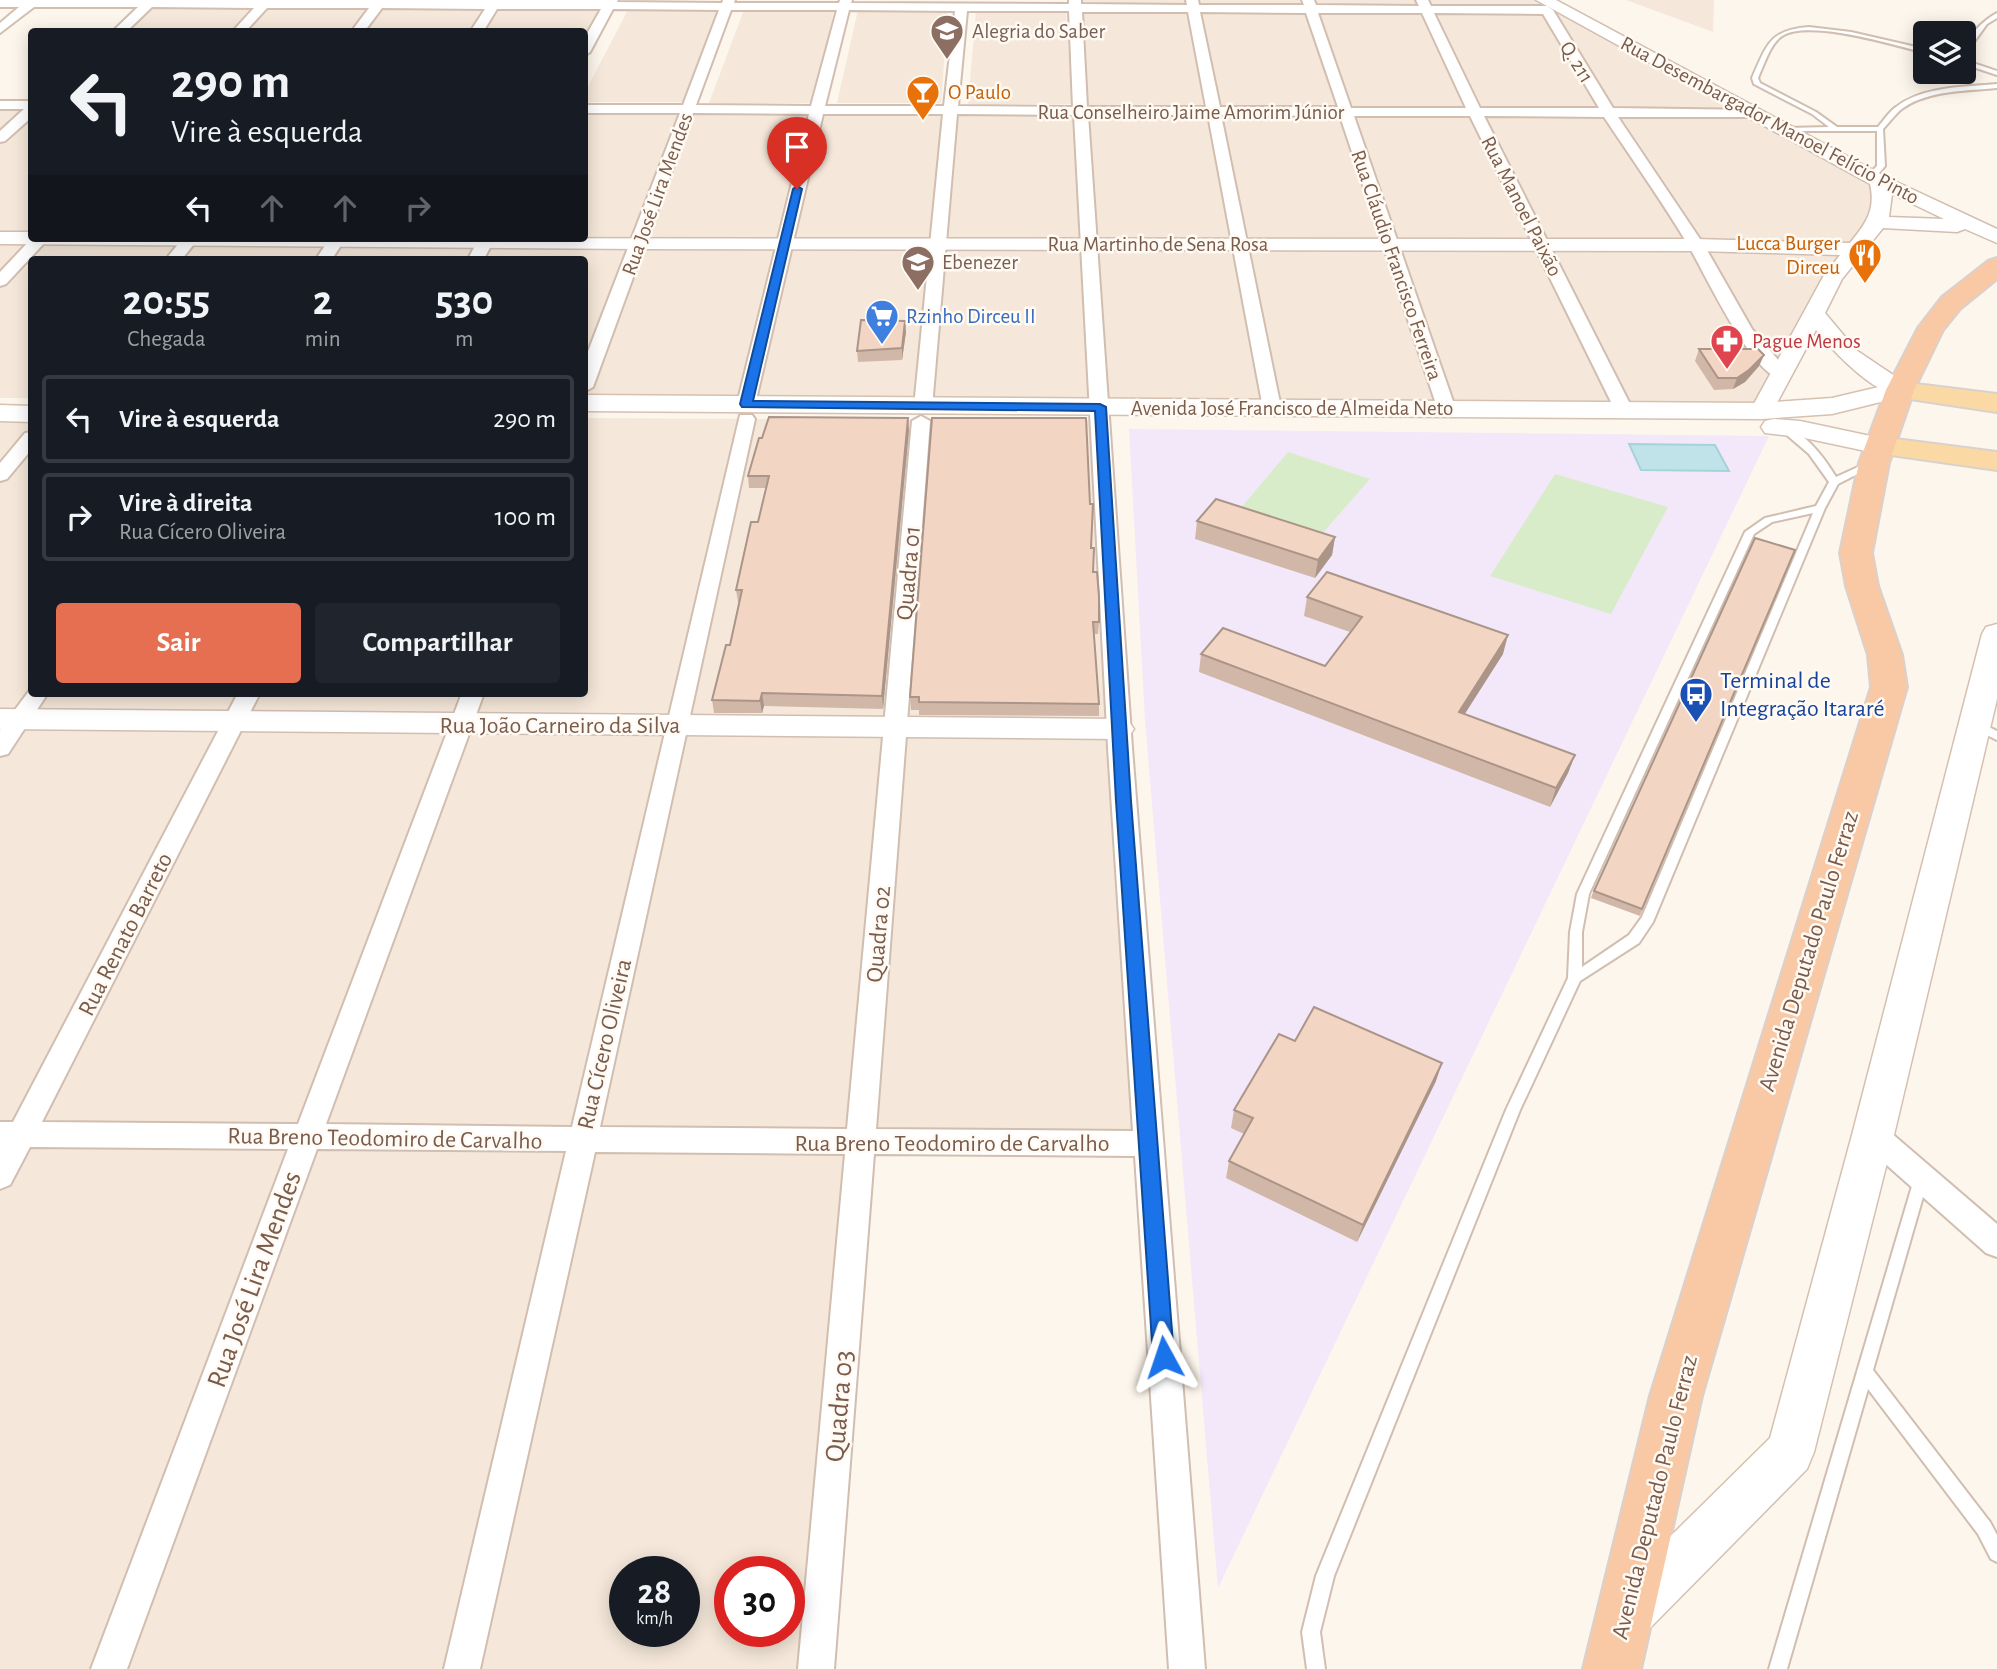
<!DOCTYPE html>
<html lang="pt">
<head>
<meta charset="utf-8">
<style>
  :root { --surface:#171b24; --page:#20242c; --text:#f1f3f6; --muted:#9ea1a6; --line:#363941; --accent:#e76f51 }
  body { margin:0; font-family:"Alegreya Sans",sans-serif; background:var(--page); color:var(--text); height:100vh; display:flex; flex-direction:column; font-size:26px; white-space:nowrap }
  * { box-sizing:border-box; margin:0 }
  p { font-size:23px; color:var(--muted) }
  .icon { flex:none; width:38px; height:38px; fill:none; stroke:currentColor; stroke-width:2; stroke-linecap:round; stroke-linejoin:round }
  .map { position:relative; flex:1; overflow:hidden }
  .drawer { position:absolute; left:28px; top:256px; width:560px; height:441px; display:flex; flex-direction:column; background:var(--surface); border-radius:7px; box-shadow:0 4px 18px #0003 }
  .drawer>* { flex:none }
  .hud { position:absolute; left:28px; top:28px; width:560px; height:214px; border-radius:7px; box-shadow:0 4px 18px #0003; background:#171b24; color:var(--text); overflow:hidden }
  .tools { position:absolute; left:1913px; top:21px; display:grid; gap:14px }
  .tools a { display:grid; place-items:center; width:63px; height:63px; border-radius:7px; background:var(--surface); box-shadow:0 4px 18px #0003; font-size:35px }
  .speed { position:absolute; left:609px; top:1556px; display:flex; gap:14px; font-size:35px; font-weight:700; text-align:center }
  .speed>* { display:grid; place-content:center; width:91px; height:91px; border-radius:50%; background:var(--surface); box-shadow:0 4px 18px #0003; line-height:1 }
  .speed small { font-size:18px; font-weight:400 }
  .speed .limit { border:10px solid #d22; background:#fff; color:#111 }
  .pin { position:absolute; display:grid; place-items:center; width:60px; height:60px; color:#fff; margin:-72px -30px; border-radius:50% 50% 50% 0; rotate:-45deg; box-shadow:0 0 7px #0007 }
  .pin .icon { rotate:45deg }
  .me { position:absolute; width:77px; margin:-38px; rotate:355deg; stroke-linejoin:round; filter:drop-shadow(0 0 5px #0008) }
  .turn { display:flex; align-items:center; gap:24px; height:147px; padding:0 28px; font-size:32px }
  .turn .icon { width:91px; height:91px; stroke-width:2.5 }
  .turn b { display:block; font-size:49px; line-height:60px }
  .lanes { display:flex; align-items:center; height:66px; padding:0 28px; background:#0003; justify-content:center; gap:35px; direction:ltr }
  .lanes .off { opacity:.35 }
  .eta { display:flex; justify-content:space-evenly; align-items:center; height:119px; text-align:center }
  .eta b { font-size:42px; font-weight:700; line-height:49px }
  .action { display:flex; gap:14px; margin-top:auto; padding:14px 28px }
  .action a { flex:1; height:80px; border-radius:7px; background:var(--accent); color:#fff; font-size:28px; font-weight:700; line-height:80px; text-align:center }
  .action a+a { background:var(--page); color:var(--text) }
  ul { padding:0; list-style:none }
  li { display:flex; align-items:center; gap:21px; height:88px; margin:0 14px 10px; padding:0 14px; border:4px solid var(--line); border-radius:7px }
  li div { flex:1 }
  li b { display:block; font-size:26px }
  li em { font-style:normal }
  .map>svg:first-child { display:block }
  .residential { fill:#f5e8da; fill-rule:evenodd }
  .education { fill:#f3e8fa }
  .green { fill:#d8ecc9 }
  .water { fill:#bfe3e8; stroke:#a5d3da; stroke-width:2 }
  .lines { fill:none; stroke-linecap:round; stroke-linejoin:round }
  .service-casing { stroke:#d1beb0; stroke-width:4 }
  .minor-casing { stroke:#d1beb0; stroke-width:4 }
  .tertiary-casing { stroke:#d1beb0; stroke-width:3 }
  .secondary-casing { stroke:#d6c0b0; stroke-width:3 }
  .primary-casing { stroke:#dad1cd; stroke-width:4 }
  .trunk-casing { stroke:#dad1cd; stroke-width:4 }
  .service { fill:#fff; fill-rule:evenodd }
  .minor { fill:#fff; fill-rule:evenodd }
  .tertiary { fill:#fff; fill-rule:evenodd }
  .secondary { fill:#fff; fill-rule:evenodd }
  .primary { fill:#fbd9a5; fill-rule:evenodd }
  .trunk { fill:#f9c8a4; fill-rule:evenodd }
  .wall { fill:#d1b7a8 }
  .shaded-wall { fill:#aa9588 }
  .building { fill:#f3d5c3; stroke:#aa9588; stroke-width:2 }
  .route { fill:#1a73e8; stroke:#114b97; stroke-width:2 }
  .labels { text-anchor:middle; stroke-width:5; stroke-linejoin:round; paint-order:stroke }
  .far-education-label { font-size:21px; fill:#785e54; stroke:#fffaf3; text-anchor:start }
  .far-street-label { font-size:21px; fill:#7a5c4d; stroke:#fffaf3 }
  .far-food-label { font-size:21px; fill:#c56008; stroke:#fffaf3; text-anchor:start }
  .far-shop-label { font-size:21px; fill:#366cbe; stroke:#fffaf3; text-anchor:start }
  .far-health-label { font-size:21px; fill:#be3a42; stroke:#fffaf3; text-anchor:start }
  .street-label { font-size:24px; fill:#7a5c4d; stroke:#fffaf3 }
  .transit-label { font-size:24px; fill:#164399; stroke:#fffaf3; text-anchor:start }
  .near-street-label { font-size:28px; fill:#7a5c4d; stroke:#fffaf3 }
</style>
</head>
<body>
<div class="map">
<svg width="1997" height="1669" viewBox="0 0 1997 1669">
  <rect width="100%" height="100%" fill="#fdf6ec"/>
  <!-- residential -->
  <g class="residential">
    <polygon points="1075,0 1544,0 1879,181 1883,199 1762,411 585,403 584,259 32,259 31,398 0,398 0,105 31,105 32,238 338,238 485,242 487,238 584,238 585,109 1080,111"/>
    <polygon points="1626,0 1714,0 1713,32"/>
    <polygon points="149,4 609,6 585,52 584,32 118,32"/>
    <polygon points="628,10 718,10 685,102 585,102 584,94"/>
    <polygon points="744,10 834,11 814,103 709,103"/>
    <polygon points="858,10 948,11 941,103 837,103"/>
    <polygon points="976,11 1066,12 1072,104 968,104"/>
    <path d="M0,413L31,414L32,693H584L585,418L1101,421L1147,1144H860L816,1669H0ZM625,1572H684V1631H625ZM730,1572H789V1631H730Z"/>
  </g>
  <!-- education -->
  <polygon class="education" points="1129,429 1769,436 1218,1588 1145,721"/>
  <!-- green -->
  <g class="green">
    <polygon points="1288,452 1370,479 1314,543 1234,516"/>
    <polygon points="1555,474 1668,507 1611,614 1490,576"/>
  </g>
  <!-- water -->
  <polygon class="water" points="1629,444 1715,445 1729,471 1641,470"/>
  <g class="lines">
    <defs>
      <g id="service">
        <path d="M1997,13V18L1987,24L1966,53L1964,54C1964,38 1984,20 1997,13Z"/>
        <path d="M1809,27L1851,32L1925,49V53C1894,45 1810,19 1782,36C1770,44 1764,65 1758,78L1760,83L1816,112L1837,127H1878C1884,120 1889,112 1896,107C1923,86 1965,87 1997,84V88C1967,91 1929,90 1903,108C1895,114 1890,122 1883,129L1885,166L1874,179H1868V175L1877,166V131H1784L1783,130L1786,128L1829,127L1812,114L1754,84L1752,78C1767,45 1769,30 1809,27Z"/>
        <polygon points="1964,60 1997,71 1997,75 1964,64"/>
        <path d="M1784,425C1807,435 1824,457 1836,477L1869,462L1872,461L1877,464L1838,484L1825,508L1653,922L1639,943L1580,981L1520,1110L1334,1576L1320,1632L1325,1669H1307L1302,1632L1316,1576L1506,1110L1568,978L1570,932L1577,894L1745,532L1765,518L1816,506L1829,482L1809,454L1781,430V426ZM1813,513L1642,917L1629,935L1582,967V932L1589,894L1754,534L1772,522Z"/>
        <polygon points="1974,720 1997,731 1997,740 1970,727 1968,724"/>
        <polygon points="1922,1170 1927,1171 1929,1176 1873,1370 1990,1522 1997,1535 1997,1562 1991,1559 1978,1534 1868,1389 1787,1669 1769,1669 1915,1176 1917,1171"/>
      </g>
      <g id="minor">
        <path d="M0,0H618L617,2L722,3L723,0H735L734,3H839L840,0H852L851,3L1069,4V0H1081V4L1187,5L1186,0H1198L1199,5H1304L1302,0H1314L1316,5L1419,6L1416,0H1428L1431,6H1547L1553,10L1613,108L1760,110V116L1755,117H1618L1704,245L1752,329L1790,374L1781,379C1749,371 1705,273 1687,243C1661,200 1632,159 1604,117L1484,116L1633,410L1624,415L1615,410L1470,116H1354L1456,410L1447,415L1438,410L1340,116L1221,115L1281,408L1272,413L1263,408L1208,115H1088L1132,748L1205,1669H1169L1135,1156L874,1154L834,1669H798L845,1154L595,1152L480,1669H444L566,1151L317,1149L127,1669H91L288,1149L30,1147L10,1185L0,1189V1122H13L238,693H260L42,1122L298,1124L462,693H484L326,1124L572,1127L740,415H752L755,419L600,1127L847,1129L912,421L921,416L930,421L876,1129L1133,1131L1108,748L1074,115L957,114L932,407L923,412L914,407L943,114H823L755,404L746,409L737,404L809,114L693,113L593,387L584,392V362L680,113H584V105H683L719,10L613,9L590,52L584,56V39L601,9H497L483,32H470L485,9L382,8L364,32H351L369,8H267L245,32H232L254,8L152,7L126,32H112L138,7H34L0,33V23L19,7H0ZM731,10H837L811,106L696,105ZM849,10L955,11L944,106H825ZM967,11H1069L1073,107L958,106ZM1082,12H1188L1206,107H1087ZM1200,12L1306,13L1338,107H1220ZM1318,13H1422L1466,108H1351ZM1434,13L1543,14L1599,108H1480Z"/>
        <polygon points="0,101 32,101 32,117 5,141 0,142 0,131 24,109 0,109"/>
        <polygon points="32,238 49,238 6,284 0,286 0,272"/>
        <polygon points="183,238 199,238 182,259 166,259"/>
        <polygon points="330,238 346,238 332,259 316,259"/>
        <polygon points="479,238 495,238 484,259 468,259"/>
        <polygon points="32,432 32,449 7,479 0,481 0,463 25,433"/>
        <polygon points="32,687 32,693 48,693 8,754 0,756 0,730"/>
        <polygon points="1873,1123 1883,1126 1997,1224 1997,1257 1986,1253 1863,1144 1859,1135 1863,1126"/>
      </g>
      <g id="tertiary">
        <path d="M1536,0H1556L1886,177L1997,229V243L1965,229L1957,232L1883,228L1842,279L1825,313L1856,350L1908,385L1911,390L1908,395C1880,402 1833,351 1816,330L1770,416H1754L1750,411L1823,277L1840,255L1695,251L639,249L0,244V232H32V238L1695,239L1850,243C1866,223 1876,210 1870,184ZM1892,194L1944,219L1889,217Z"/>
        <polygon points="0,709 1119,719 1129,722 1134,729 1129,736 1119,739 0,729"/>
      </g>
      <g id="secondary">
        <polygon points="1900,382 1909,385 1913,390 1909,395 1832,414 1762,419 584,411 584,395 1762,403 1832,398"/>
        <polygon points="0,405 32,406 32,422 0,421"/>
        <polygon points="1774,419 1800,421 1880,438 1889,440 1893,446 1889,452 1880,454 1800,437 1765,433 1761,427 1765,421"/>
        <polygon points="1997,624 1997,699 1894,1135 1814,1452 1807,1469 1646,1632 1628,1640 1610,1632 1602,1614 1610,1596 1770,1438 1852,1135 1982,634 1986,627"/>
      </g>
      <g id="primary">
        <polygon points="1900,382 1997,394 1997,412 1890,396 1886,390 1890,384"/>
        <polygon points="1880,437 1997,452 1997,470 1870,452 1865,446 1870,440"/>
      </g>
      <polygon id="trunk" points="1997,258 1997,279 1960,309 1943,330 1914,390 1889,463 1872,553 1878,586 1902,655 1907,687 1702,1396 1641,1669 1583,1669 1650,1396 1871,687 1868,655 1846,586 1840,553 1859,463 1886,390 1918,328 1942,297 1988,261"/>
    </defs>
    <!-- service casing -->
    <use href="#service" class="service-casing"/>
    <!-- minor casing -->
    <use href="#minor" class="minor-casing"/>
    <!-- tertiary casing -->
    <use href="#tertiary" class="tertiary-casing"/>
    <!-- secondary casing -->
    <use href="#secondary" class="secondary-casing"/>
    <!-- primary casing -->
    <use href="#primary" class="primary-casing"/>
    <!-- trunk casing -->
    <use href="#trunk" class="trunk-casing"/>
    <!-- service -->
    <use href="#service" class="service"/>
    <!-- minor -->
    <use href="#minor" class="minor"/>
    <!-- tertiary -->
    <use href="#tertiary" class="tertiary"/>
    <!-- secondary -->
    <use href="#secondary" class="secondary"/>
    <!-- primary -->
    <use href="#primary" class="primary"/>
    <!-- trunk -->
    <use href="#trunk" class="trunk"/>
  </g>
  <!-- wall -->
  <g class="wall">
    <polygon points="906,332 902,360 858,362 857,351"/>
    <polygon points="1699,349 1764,355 1759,366 1745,382 1733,389 1714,390 1695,361"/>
    <polygon points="909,430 883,709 764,706 762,713 714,713 712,700 730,645 739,602 738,602 736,590 758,522 766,488 749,488 748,476"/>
    <polygon points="1197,521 1335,537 1332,555 1315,578 1195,539"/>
    <polygon points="1091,548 1099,622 1098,634 1094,634 1099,704 1099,716 919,715 919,710 911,710 910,697"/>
    <polygon points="1795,550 1640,916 1591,898 1594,889"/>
    <polygon points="1307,597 1503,654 1464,714 1575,755 1568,773 1550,807 1199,672 1201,654 1325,666 1350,632 1304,616"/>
    <polygon points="1295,1041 1436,1081 1357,1242 1226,1178 1229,1161 1244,1134 1231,1128 1234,1110"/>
  </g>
  <!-- shaded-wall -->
  <g class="shaded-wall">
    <polygon points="905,321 906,332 902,360 902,348"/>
    <polygon points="1764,355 1759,366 1745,382 1733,389 1737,378"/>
    <polygon points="908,418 909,430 883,709 882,696"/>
    <polygon points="1335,537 1332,555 1315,578 1318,560"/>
    <polygon points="1508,635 1503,654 1454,731 1459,712"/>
    <polygon points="762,693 764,706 762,713 760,701"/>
    <polygon points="1575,755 1568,773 1550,807 1556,788"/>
    <polygon points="1442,1063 1436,1081 1357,1242 1363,1225"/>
  </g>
  <!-- building -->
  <g class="building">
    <polygon points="861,320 905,321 902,348 857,351"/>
    <polygon points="1699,349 1758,349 1764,355 1749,370 1737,378 1718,378"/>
    <polygon points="769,417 908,418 882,696 762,693 760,701 712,700 726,645 730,645 742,590 736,590 751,522 758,522 769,476 748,476 759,438 762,438"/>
    <polygon points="932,418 1086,418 1090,504 1093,504 1091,548 1094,548 1093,572 1097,572 1099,597 1099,622 1093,622 1099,704 919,702 919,697 910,697"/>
    <polygon points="1216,499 1335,537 1318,560 1197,521"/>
    <polygon points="1755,538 1795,550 1642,909 1594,891"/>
    <polygon points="1327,572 1508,635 1459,712 1575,755 1556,788 1201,654 1223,628 1325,666 1362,617 1307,597"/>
    <polygon points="1314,1007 1442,1063 1363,1225 1229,1161 1253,1118 1234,1110 1279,1034 1295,1041"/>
  </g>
  <!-- route -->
  <polygon class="route" points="797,186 802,189 753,401 1100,404 1106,407 1131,801 1174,1357 1171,1364 1164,1367 1157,1364 1153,1357 1116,801 1095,411 742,407 740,404 793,189"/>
  <!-- icons -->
  <defs>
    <symbol id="school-pin" viewBox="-11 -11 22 30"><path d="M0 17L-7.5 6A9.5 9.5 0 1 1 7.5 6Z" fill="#8d6e63" stroke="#fffaf3"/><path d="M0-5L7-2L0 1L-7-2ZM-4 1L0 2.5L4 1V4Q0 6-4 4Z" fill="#fff"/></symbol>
    <symbol id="bar-pin" viewBox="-11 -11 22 30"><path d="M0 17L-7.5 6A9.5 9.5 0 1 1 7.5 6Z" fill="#e8710a" stroke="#fffaf3"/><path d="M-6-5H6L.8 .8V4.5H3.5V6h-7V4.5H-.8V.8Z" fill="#fff"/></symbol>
    <symbol id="restaurant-pin" viewBox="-11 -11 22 30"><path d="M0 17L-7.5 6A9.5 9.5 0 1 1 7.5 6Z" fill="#e8710a" stroke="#fffaf3"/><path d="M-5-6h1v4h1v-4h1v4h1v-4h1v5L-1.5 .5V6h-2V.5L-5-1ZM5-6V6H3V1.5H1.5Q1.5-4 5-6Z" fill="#fff"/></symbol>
    <symbol id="supermarket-pin" viewBox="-11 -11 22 30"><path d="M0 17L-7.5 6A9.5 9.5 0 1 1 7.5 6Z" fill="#3f7fe0" stroke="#fffaf3"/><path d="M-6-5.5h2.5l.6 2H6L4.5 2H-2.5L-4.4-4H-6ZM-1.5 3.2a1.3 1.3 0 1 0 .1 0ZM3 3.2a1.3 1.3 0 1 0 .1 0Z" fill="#fff"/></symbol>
    <symbol id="pharmacy-pin" viewBox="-11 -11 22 30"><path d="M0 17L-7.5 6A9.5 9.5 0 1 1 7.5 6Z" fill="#e0444e" stroke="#fffaf3"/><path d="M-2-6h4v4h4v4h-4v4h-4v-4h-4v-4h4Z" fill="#fff"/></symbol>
    <symbol id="bus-pin" viewBox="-11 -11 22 30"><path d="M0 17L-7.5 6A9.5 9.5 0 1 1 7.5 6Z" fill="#1a4fb4" stroke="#fffaf3"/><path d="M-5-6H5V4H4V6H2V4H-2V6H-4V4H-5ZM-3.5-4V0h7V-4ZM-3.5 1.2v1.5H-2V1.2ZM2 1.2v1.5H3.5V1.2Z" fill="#fff"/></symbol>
  </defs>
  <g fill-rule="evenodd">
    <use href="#school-pin" x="928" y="12" width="38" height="52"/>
    <use href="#bar-pin" x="904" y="73" width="38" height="52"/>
    <use href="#restaurant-pin" x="1846" y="236" width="38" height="52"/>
    <use href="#school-pin" x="899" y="243" width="38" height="52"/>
    <use href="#supermarket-pin" x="863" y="297" width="38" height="52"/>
    <use href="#pharmacy-pin" x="1708" y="322" width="38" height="52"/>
    <use href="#bus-pin" x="1677" y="675" width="38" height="52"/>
  </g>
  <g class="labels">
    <!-- far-education labels -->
    <g class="far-education-label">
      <text x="972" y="38">Alegria do Saber</text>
      <text x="942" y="269">Ebenezer</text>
    </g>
    <!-- far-street labels -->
    <g class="far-street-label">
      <text transform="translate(1577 62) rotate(58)" y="7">Q. 211</text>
      <text x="1191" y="119">Rua Conselheiro Jaime Amorim Júnior</text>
      <text transform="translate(1770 120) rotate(28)" y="7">Rua Desembargador Manoel Felício Pinto</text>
      <text transform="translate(657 194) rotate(-70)" y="7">Rua José Lira Mendes</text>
      <text transform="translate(1522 206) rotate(63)" y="7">Rua Manoel Paixão</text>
      <text x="1158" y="251">Rua Martinho de Sena Rosa</text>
      <text transform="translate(1397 265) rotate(71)" y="7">Rua Cláudio Francisco Ferreira</text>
      <text x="1292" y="415">Avenida José Francisco de Almeida Neto</text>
    </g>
    <!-- far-food labels -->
    <g class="far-food-label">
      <text x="948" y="99">O Paulo</text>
      <text x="1840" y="250" text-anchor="end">Lucca Burger<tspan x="1840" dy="24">Dirceu</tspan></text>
    </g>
    <!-- far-shop labels -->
    <g class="far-shop-label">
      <text x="906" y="323">Rzinho Dirceu II</text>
    </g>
    <!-- far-health labels -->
    <g class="far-health-label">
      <text x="1752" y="348">Pague Menos</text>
    </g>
    <!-- street labels -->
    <g class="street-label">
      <text transform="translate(908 573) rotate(-85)" y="8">Quadra 01</text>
      <text x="560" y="733">Rua João Carneiro da Silva</text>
      <text transform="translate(125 934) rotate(-63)" y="8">Rua Renato Barreto</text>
      <text transform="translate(878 934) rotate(-85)" y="8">Quadra 02</text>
      <text transform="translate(1808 951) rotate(-73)" y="8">Avenida Deputado Paulo Ferraz</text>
      <text transform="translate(604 1044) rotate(-77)" y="8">Rua Cícero Oliveira</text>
      <text transform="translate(385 1138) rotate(1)" y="8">Rua Breno Teodomiro de Carvalho</text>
      <text x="952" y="1151">Rua Breno Teodomiro de Carvalho</text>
      <text transform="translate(1654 1497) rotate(-76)" y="8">Avenida Deputado Paulo Ferraz</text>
    </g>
    <!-- transit labels -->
    <g class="transit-label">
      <text x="1720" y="688">Terminal de<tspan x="1720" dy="28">Integração Itararé</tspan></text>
    </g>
    <!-- near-street labels -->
    <g class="near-street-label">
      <text transform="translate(253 1279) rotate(-70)" y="10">Rua José Lira Mendes</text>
      <text transform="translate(838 1406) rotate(-85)" y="10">Quadra 03</text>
    </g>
  </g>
</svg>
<div class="tools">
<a><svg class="icon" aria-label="layers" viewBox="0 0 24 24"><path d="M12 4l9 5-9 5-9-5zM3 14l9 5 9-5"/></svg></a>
</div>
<div class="speed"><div>28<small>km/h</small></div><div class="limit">30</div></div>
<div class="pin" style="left:797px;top:189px;background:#d93025"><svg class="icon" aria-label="arrive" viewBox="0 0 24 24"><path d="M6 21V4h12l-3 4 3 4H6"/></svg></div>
<svg class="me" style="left:1164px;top:1357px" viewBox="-20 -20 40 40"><path d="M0-17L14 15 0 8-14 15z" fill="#1a73e8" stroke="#fff" stroke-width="4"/></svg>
<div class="hud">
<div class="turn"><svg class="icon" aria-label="left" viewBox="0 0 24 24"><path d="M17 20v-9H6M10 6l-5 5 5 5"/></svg><div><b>290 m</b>Vire à esquerda</div></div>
<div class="lanes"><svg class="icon" aria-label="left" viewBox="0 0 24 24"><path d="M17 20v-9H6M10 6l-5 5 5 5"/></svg><svg class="icon off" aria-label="ahead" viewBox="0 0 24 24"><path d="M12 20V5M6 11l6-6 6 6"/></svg><svg class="icon off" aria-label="ahead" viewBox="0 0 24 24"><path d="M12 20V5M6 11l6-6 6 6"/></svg><svg class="icon off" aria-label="right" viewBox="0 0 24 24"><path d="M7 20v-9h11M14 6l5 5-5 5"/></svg></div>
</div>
<section class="drawer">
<div class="eta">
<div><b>20:55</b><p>Chegada</p></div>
<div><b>2</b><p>min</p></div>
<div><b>530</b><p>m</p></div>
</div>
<ul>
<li><svg class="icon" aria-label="left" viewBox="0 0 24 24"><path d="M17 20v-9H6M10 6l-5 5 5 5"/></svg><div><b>Vire à esquerda</b></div><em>290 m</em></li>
<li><svg class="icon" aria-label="right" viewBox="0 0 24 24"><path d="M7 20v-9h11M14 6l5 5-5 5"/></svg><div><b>Vire à direita</b><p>Rua Cícero Oliveira</p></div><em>100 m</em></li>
</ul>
<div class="action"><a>Sair</a><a>Compartilhar</a></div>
</section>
</div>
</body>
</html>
